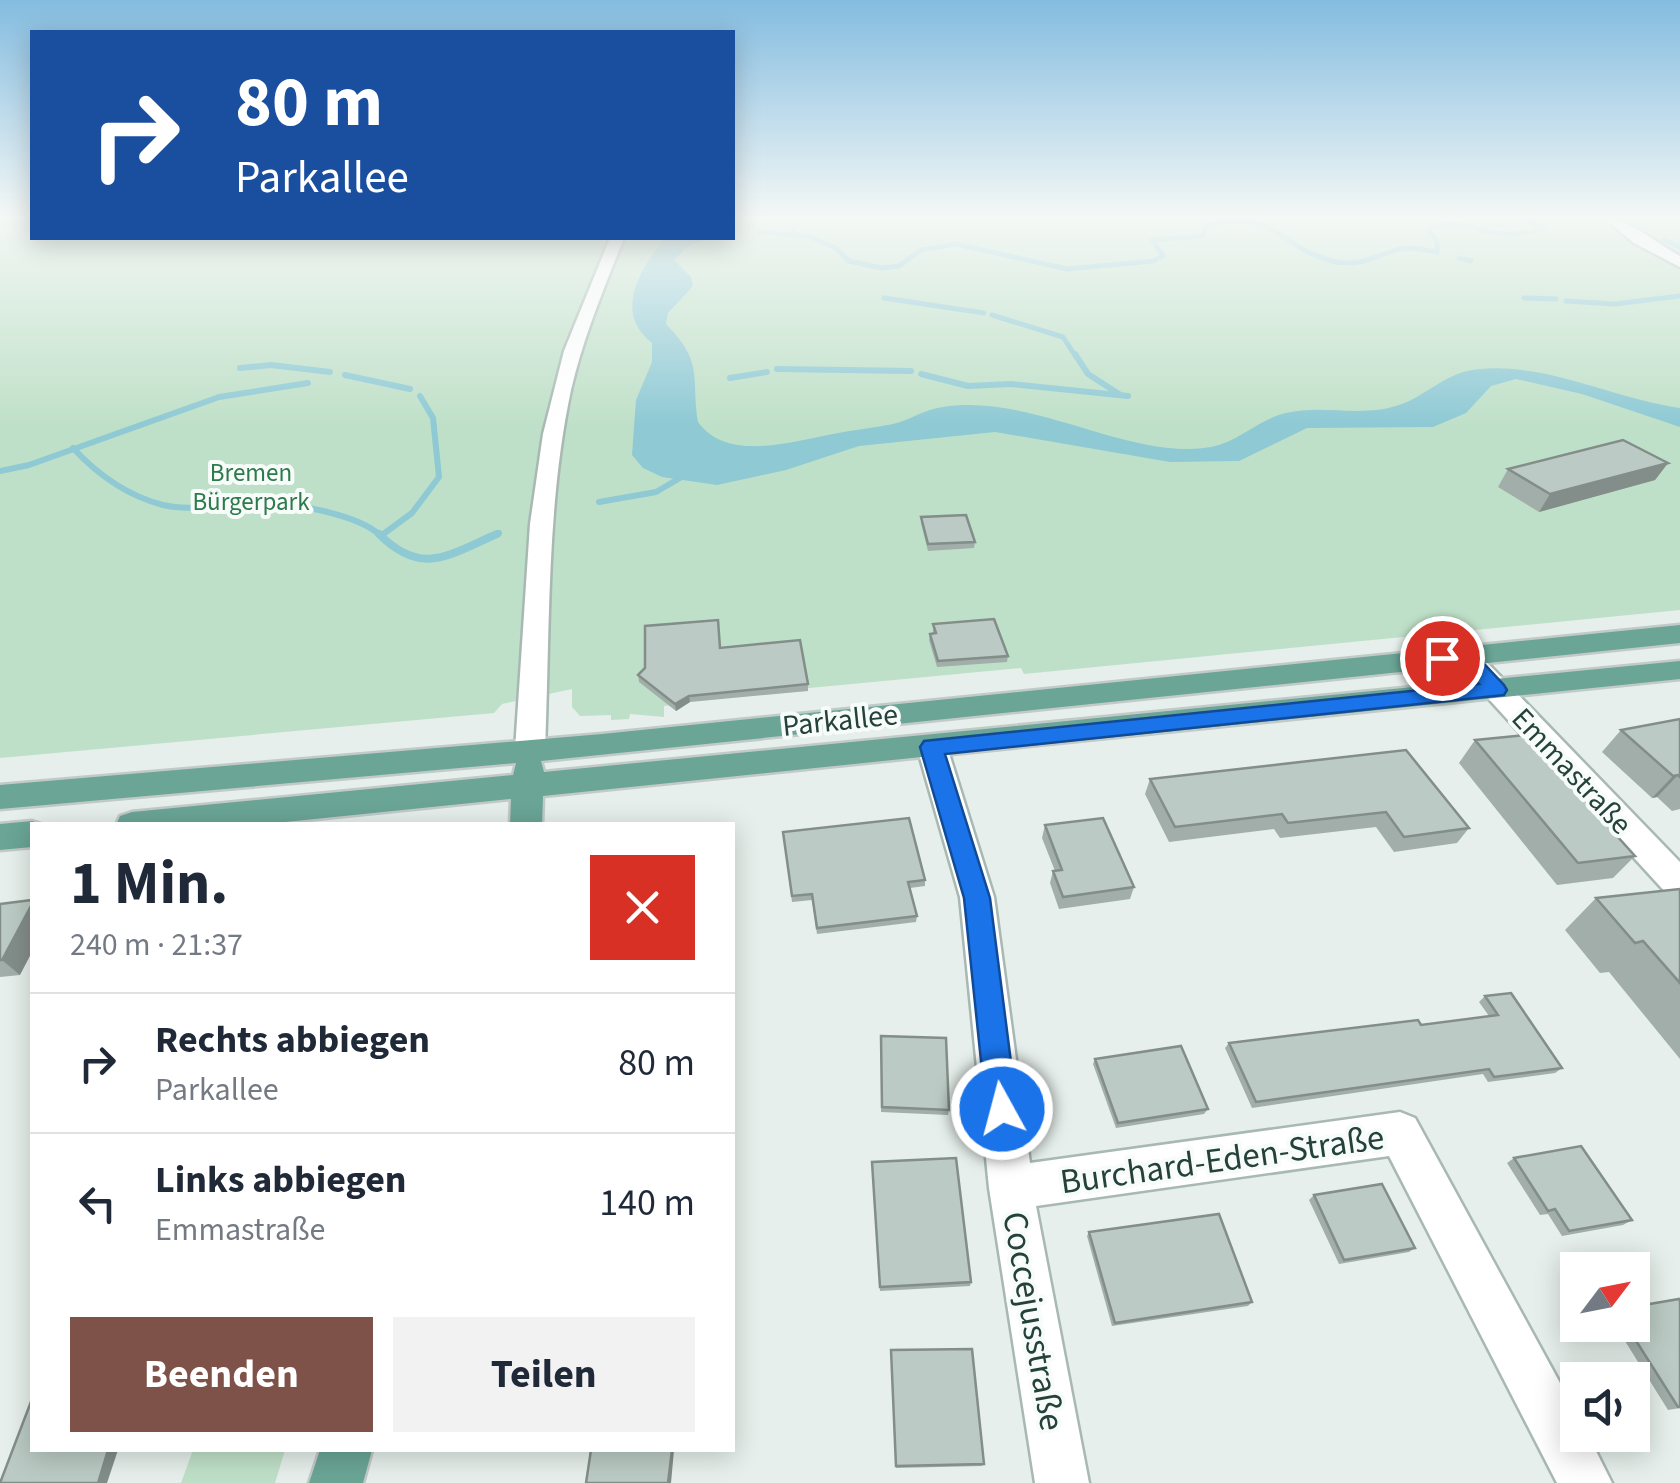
<!DOCTYPE html>
<html lang="de">
<head>
<meta charset="utf-8">
<style>
  :root { --surface:#fff; --page:#f2f2f3; --text:#1f2937; --muted:#747a83; --line:#e0e1e3; --accent:#7f5249 }
  body { margin:0; font-family:"Source Sans 3",sans-serif; background:var(--page); color:var(--text); height:100vh; display:flex; flex-direction:column; font-size:38px; white-space:nowrap }
  * { box-sizing:border-box; margin:0 }
  p { font-size:32px; color:var(--muted) }
  .icon { flex:none; width:55px; height:55px; fill:none; stroke:currentColor; stroke-width:2; stroke-linecap:round; stroke-linejoin:round }
  .map { position:relative; flex:1; overflow:hidden }
  .side { position:absolute; left:30px; top:822px; width:705px; height:630px; display:flex; flex-direction:column; background:var(--surface); border-radius:0px; box-shadow:0 5px 25px #0003 }
  .side>* { flex:none }
  .guide { position:absolute; left:30px; top:30px; width:705px; height:210px; border-radius:0px; box-shadow:0 5px 25px #0003; background:#1a4fa0; color:#fff; overflow:hidden }
  .needle { width:65px; rotate:58deg }
  .tools { position:absolute; left:1560px; top:1252px; display:grid; gap:20px }
  .tools a { display:grid; place-items:center; width:90px; height:90px; border-radius:0px; background:var(--surface); box-shadow:0 5px 25px #0003; font-size:50px }
  .pin { position:absolute; display:grid; place-items:center; width:85px; height:85px; color:#fff; margin:-42px; border:5px solid #fff; border-radius:50%; box-shadow:0 2px 10px #0007 }
  .me { position:absolute; width:110px; margin:-55px; rotate:353deg; stroke-linejoin:round; filter:drop-shadow(0 0 8px #0008) }
  .turn { display:flex; align-items:center; gap:35px; height:210px; padding:0 40px; font-size:45px }
  .turn .icon { width:130px; height:130px; stroke-width:2.5 }
  .turn b { display:block; font-size:70px; line-height:85px }
  .round { display:grid; place-items:center; flex:none; width:105px; height:105px; border-radius:0px; background:var(--page) }
  .head { display:flex; align-items:center; justify-content:space-between; height:170px; padding:0 40px }
  h1 { font-size:60px; font-weight:700; line-height:75px }
  .cta { display:flex; gap:20px; margin-top:auto; padding:20px 40px }
  .cta a { flex:1; height:115px; border-radius:0px; background:var(--accent); color:#fff; font-size:40px; font-weight:700; line-height:115px; text-align:center }
  .cta a+a { background:var(--page); color:var(--text) }
  ul { padding:0; list-style:none }
  li { display:flex; align-items:center; gap:30px; height:140px; padding:0 40px; border-top:2px solid var(--line) }
  li div { flex:1 }
  li b { display:block; font-size:38px }
  li em { font-style:normal }
  .map>svg:first-child { display:block }
  .green { fill:#bfe0c8 }
  .water { fill:#8ec9d4 }
  .lines { fill:none; stroke-linecap:round; stroke-linejoin:round }
  .stream-far2 { stroke:#8ec9d4; stroke-width:5 }
  .stream-far1 { stroke:#8ec9d4; stroke-width:6 }
  .stream { stroke:#8ec9d4; stroke-width:8 }
  .minor-casing { stroke:#a8b8b2; stroke-width:5 }
  .major-casing { stroke:#c2cac8; stroke-width:5 }
  .minor { fill:#fff; fill-rule:evenodd }
  .major { fill:#6aa596; fill-rule:evenodd }
  .wall { fill:#a1aea9 }
  .shaded-wall { fill:#838d89 }
  .building { fill:#bbcac4; stroke:#838d89; stroke-width:2.5 }
  .route { fill:#1a73e8; stroke:#114b97; stroke-width:2.5 }
  .labels { text-anchor:middle; stroke-width:8; stroke-linejoin:round; paint-order:stroke }
  .far-park-label { font-size:25px; fill:#2d7a4b; stroke:#f7fbf9 }
  .street-label { font-size:30px; fill:#24423a; stroke:#f7fbf9 }
  .near-street-label { font-size:35px; fill:#24423a; stroke:#f7fbf9 }
</style>
</head>
<body>
<div class="map">
<svg width="1680" height="1483" viewBox="0 0 1680 1483">
  <rect width="100%" height="100%" fill="#e6efeb"/>
  <!-- green -->
  <g class="green">
    <polygon points="0,218 32,218 32,238 732,238 733,218 1680,218 1680,610 1024,674 1021,668 682,700 681,704 664,706 664,717 630,714 629,719 611,720 611,715 580,716 572,707 572,689 502,704 494,713 0,758"/>
    <polygon points="193,1450 285,1450 275,1483 181,1483"/>
  </g>
  <!-- water -->
  <path class="water" d="M664,238H707L686,248L674,260L691,277L693,286L668,313L666,324C704,363 691,375 698,422C727,463 794,441 833,434C853,430 873,428 893,424C910,420 925,409 943,407C1034,393 1128,461 1211,447C1238,442 1259,419 1286,413C1323,404 1361,418 1399,405C1429,395 1444,372 1480,369C1549,363 1614,399 1680,408V427L1582,394L1516,379L1491,386L1466,413L1433,427L1307,428L1239,461L1170,462L995,432L859,446L786,470L717,485L662,477L643,468L632,455L636,400L652,362V343C613,313 640,270 664,238Z"/>
  <g class="lines">
    <!-- stream-far2 -->
    <g class="stream-far2">
      <polyline points="1521,218 1544,228 1533,231"/>
      <path d="M760,232L808,236L836,248L849,261L882,268L899,266L921,250L956,244L1067,269L1153,261L1163,256L1152,240L1203,236L1206,225C1279,207 1278,250 1337,262C1365,267 1380,252 1406,248C1416,247 1427,251 1437,252V241L1428,230C1463,213 1491,242 1526,232"/>
      <polyline points="792,233 799,221 814,218"/>
      <polyline points="1664,240 1680,247"/>
      <polyline points="1459,258 1471,261"/>
      <polyline points="884,298 984,313"/>
      <polyline points="1524,298 1556,299"/>
      <polyline points="1566,301 1615,304 1680,296"/>
      <polyline points="992,315 1063,337 1076,357"/>
    </g>
    <!-- stream-far1 -->
    <g class="stream-far1">
      <polyline points="1075,354 1088,374 1119,394"/>
      <polyline points="240,368 271,365 330,372"/>
      <polyline points="777,369 911,371"/>
      <polyline points="921,374 968,386 1011,384 1128,396"/>
      <polyline points="345,375 410,389"/>
      <polyline points="730,378 767,372"/>
      <path d="M73,448C97,474 128,496 163,505C193,512 226,503 256,502C288,502 359,514 381,536"/>
      <polyline points="0,471 29,465 219,397 308,383"/>
      <polyline points="599,502 656,492 685,475"/>
      <polyline points="382,535 412,513 439,477 433,418 420,396"/>
      <polyline points="491,536 499,533"/>
    </g>
    <!-- stream -->
    <path class="stream" d="M379,534C422,577 448,555 497,534"/>
    <defs>
      <g id="minor">
        <path d="M1604,218C1629,218 1657,244 1680,256V267L1634,243Z"/>
        <path d="M610,238H624C604,288 583,338 571,390C546,508 550,630 545,750L541,758L530,761L519,758L515,750L530,524L543,434L564,351Z"/>
        <polygon points="1465,647 1475,650 1680,862 1680,899 1668,895 1455,662 1451,656 1455,650"/>
        <polygon points="932,736 943,739 947,747 994,897 1030,1163 1400,1112 1415,1118 1578,1416 1578,1435 1588,1435 1612,1483 1557,1483 1389,1156 1036,1206 1089,1483 1035,1483 989,1188 960,897 917,747 921,739"/>
      </g>
      <g id="major">
        <polygon points="1680,625 1680,643 541,761 544,772 1680,661 1680,679 543,796 542,825 510,825 511,799 256,825 116,825 120,816 132,812 513,775 516,763 0,809 0,785 602,734"/>
        <polygon points="32,821 44,825 32,825 32,847 0,850 0,824"/>
        <polygon points="320,1450 372,1450 363,1483 309,1483"/>
      </g>
    </defs>
    <!-- minor casing -->
    <use href="#minor" class="minor-casing"/>
    <!-- major casing -->
    <use href="#major" class="major-casing"/>
    <!-- minor -->
    <use href="#minor" class="minor"/>
    <!-- major -->
    <use href="#major" class="major"/>
  </g>
  <!-- wall -->
  <g class="wall">
    <polygon points="1668,463 1655,480 1539,512 1498,487 1508,469"/>
    <polygon points="921,517 975,542 974,548 928,551 921,523"/>
    <polygon points="933,624 1008,656 1007,662 937,667 929,640 930,634 933,634"/>
    <polygon points="721,648 808,684 808,691 690,702 676,711 639,682 638,675"/>
    <polygon points="1680,719 1680,809 1672,811 1657,797 1652,798 1602,752 1621,730"/>
    <polygon points="1475,740 1635,856 1613,878 1557,885 1459,763"/>
    <polygon points="1406,750 1469,828 1457,843 1394,852 1376,827 1280,838 1274,829 1169,842 1145,794 1150,779"/>
    <polygon points="1045,825 1134,887 1130,899 1059,909 1050,883 1053,871 1055,871 1042,838"/>
    <polygon points="783,832 925,880 925,886 910,888 917,916 916,922 817,934 812,900 792,902"/>
    <polygon points="1680,889 1680,1059 1609,972 1600,973 1565,930 1596,898"/>
    <polygon points="0,904 20,975 0,977"/>
    <polygon points="1485,996 1562,1068 1555,1073 1488,1082 1483,1074 1252,1108 1225,1048 1229,1043 1421,1025 1489,1016 1479,1002"/>
    <polygon points="881,1036 949,1110 948,1115 881,1112"/>
    <polygon points="1095,1059 1208,1109 1204,1114 1116,1128 1093,1064"/>
    <polygon points="1514,1158 1632,1220 1623,1225 1562,1236 1548,1214 1540,1215 1507,1163"/>
    <polygon points="872,1167 971,1282 970,1286 880,1291"/>
    <polygon points="1314,1195 1415,1248 1409,1252 1339,1264 1309,1200"/>
    <polygon points="1089,1232 1252,1302 1248,1306 1112,1326 1087,1236"/>
    <polygon points="1680,1301 1680,1408 1668,1410 1615,1325 1632,1325"/>
    <polygon points="891,1350 984,1464 982,1466 896,1468"/>
  </g>
  <!-- shaded-wall -->
  <g class="shaded-wall">
    <polygon points="1668,463 1655,480 1539,512 1550,494"/>
    <polygon points="689,696 690,702 676,711 675,704"/>
    <polygon points="1678,775 1657,797 1652,798 1673,776"/>
    <polygon points="32,904 32,952 20,975 2,960"/>
    <polygon points="108,1450 118,1450 107,1483 98,1483"/>
    <polygon points="672,1450 674,1450 671,1483 668,1483"/>
  </g>
  <!-- building -->
  <g class="building">
    <polygon points="1623,440 1668,463 1550,494 1508,469"/>
    <polygon points="966,515 975,542 928,544 921,517"/>
    <polygon points="994,619 1008,656 938,661 930,634 936,633 933,624"/>
    <polygon points="718,620 720,648 800,640 808,684 689,696 675,704 638,675 645,668 645,626"/>
    <polygon points="1680,719 1680,777 1678,775 1673,776 1621,730"/>
    <polygon points="1526,735 1635,856 1578,863 1475,740"/>
    <polygon points="1406,750 1469,828 1404,837 1386,812 1288,823 1282,814 1175,827 1150,779"/>
    <polygon points="909,818 925,880 908,882 917,916 817,928 812,894 792,896 783,832"/>
    <polygon points="1103,818 1134,887 1063,897 1053,871 1062,870 1045,825"/>
    <polygon points="1680,889 1680,983 1643,941 1635,943 1596,898"/>
    <polygon points="32,900 32,904 2,960 0,960 0,904"/>
    <polygon points="1511,993 1562,1068 1494,1077 1489,1069 1256,1102 1229,1043 1418,1020 1421,1025 1498,1015 1485,996"/>
    <polygon points="881,1036 946,1038 949,1110 882,1107"/>
    <polygon points="1181,1046 1208,1109 1118,1123 1095,1059"/>
    <polygon points="1581,1146 1632,1220 1569,1231 1555,1209 1548,1211 1514,1158"/>
    <polygon points="956,1158 971,1282 880,1287 872,1162"/>
    <polygon points="1382,1184 1415,1248 1344,1260 1314,1195"/>
    <polygon points="1219,1214 1252,1302 1115,1323 1089,1232"/>
    <polygon points="1679,1299 1680,1301 1680,1407 1678,1407 1626,1325 1632,1325 1632,1307"/>
    <polygon points="972,1349 984,1464 896,1466 891,1350"/>
    <polygon points="32,1399 32,1450 108,1450 98,1483 0,1483"/>
    <polygon points="591,1450 672,1450 668,1483 586,1483"/>
  </g>
  <!-- sky -->
  <linearGradient id="sky" x2="0" y2="1"><stop stop-color="#84bce0"/><stop offset="0.51" stop-color="#f4f8f6"/><stop offset="1" stop-color="#f4f8f6" stop-opacity="0"/></linearGradient>
  <rect width="1680" height="426" fill="url(#sky)"/>
  <!-- route -->
  <polygon class="route" points="1465,649 1472,651 1504,685 1507,690 1504,695 945,754 990,898 1017,1109 1013,1120 1002,1124 990,1120 986,1109 964,898 920,747 924,741 1479,684 1460,664 1442,665 1432,658 1442,652"/>
  <g class="labels">
    <!-- far-park labels -->
    <g class="far-park-label">
      <text x="251" y="481">Bremen<tspan x="251" dy="29">Bürgerpark</tspan></text>
    </g>
    <!-- street labels -->
    <g class="street-label">
      <text transform="translate(840 720) rotate(-6)" y="10">Parkallee</text>
      <text transform="translate(1572 771) rotate(47)" y="10">Emmastraße</text>
    </g>
    <!-- near-street labels -->
    <g class="near-street-label">
      <text transform="translate(1222 1159) rotate(-8)" y="12">Burchard-Eden-Straße</text>
      <text transform="translate(1034 1321) rotate(80)" y="12">Coccejusstraße</text>
    </g>
  </g>
</svg>
<div class="tools">
<a><svg class="needle" viewBox="-14 -14 28 28"><path d="M0-13l5 13h-10z" fill="#e53935"/><path d="M0 13l5-13h-10z" fill="#747a83"/></svg></a>
<a><svg class="icon" aria-label="sound" viewBox="0 0 24 24"><path d="M4 9h4l5-4v14l-5-4H4zM17 9q2 3 0 6"/></svg></a>
</div>
<div class="pin" style="left:1442px;top:658px;background:#d93025"><svg class="icon" aria-label="arrive" viewBox="0 0 24 24"><path d="M6 21V4h12l-3 4 3 4H6"/></svg></div>
<svg class="me" style="left:1002px;top:1109px" viewBox="-20 -20 40 40"><circle r="17" fill="#1a73e8" stroke="#fff" stroke-width="3"/><path d="M0-11L8 9 0 5-8 9z" fill="#fff"/></svg>
<div class="guide">
<div class="turn"><svg class="icon" aria-label="right" viewBox="0 0 24 24"><path d="M7 20v-9h11M14 6l5 5-5 5"/></svg><div><b>80 m</b>Parkallee</div></div>
</div>
<section class="side">
<div class="head"><div><h1>1 Min.</h1><p>240 m · 21:37</p></div><a class="round" style="background:#d93025;color:#fff"><svg class="icon" aria-label="close" viewBox="0 0 24 24"><path d="M6 6l12 12M18 6L6 18"/></svg></a></div>
<ul>
<li><svg class="icon" aria-label="right" viewBox="0 0 24 24"><path d="M7 20v-9h11M14 6l5 5-5 5"/></svg><div><b>Rechts abbiegen</b><p>Parkallee</p></div><em>80 m</em></li>
<li><svg class="icon" aria-label="left" viewBox="0 0 24 24"><path d="M17 20v-9H6M10 6l-5 5 5 5"/></svg><div><b>Links abbiegen</b><p>Emmastraße</p></div><em>140 m</em></li>
</ul>
<div class="cta"><a>Beenden</a><a>Teilen</a></div>
</section>
</div>
</body>
</html>
